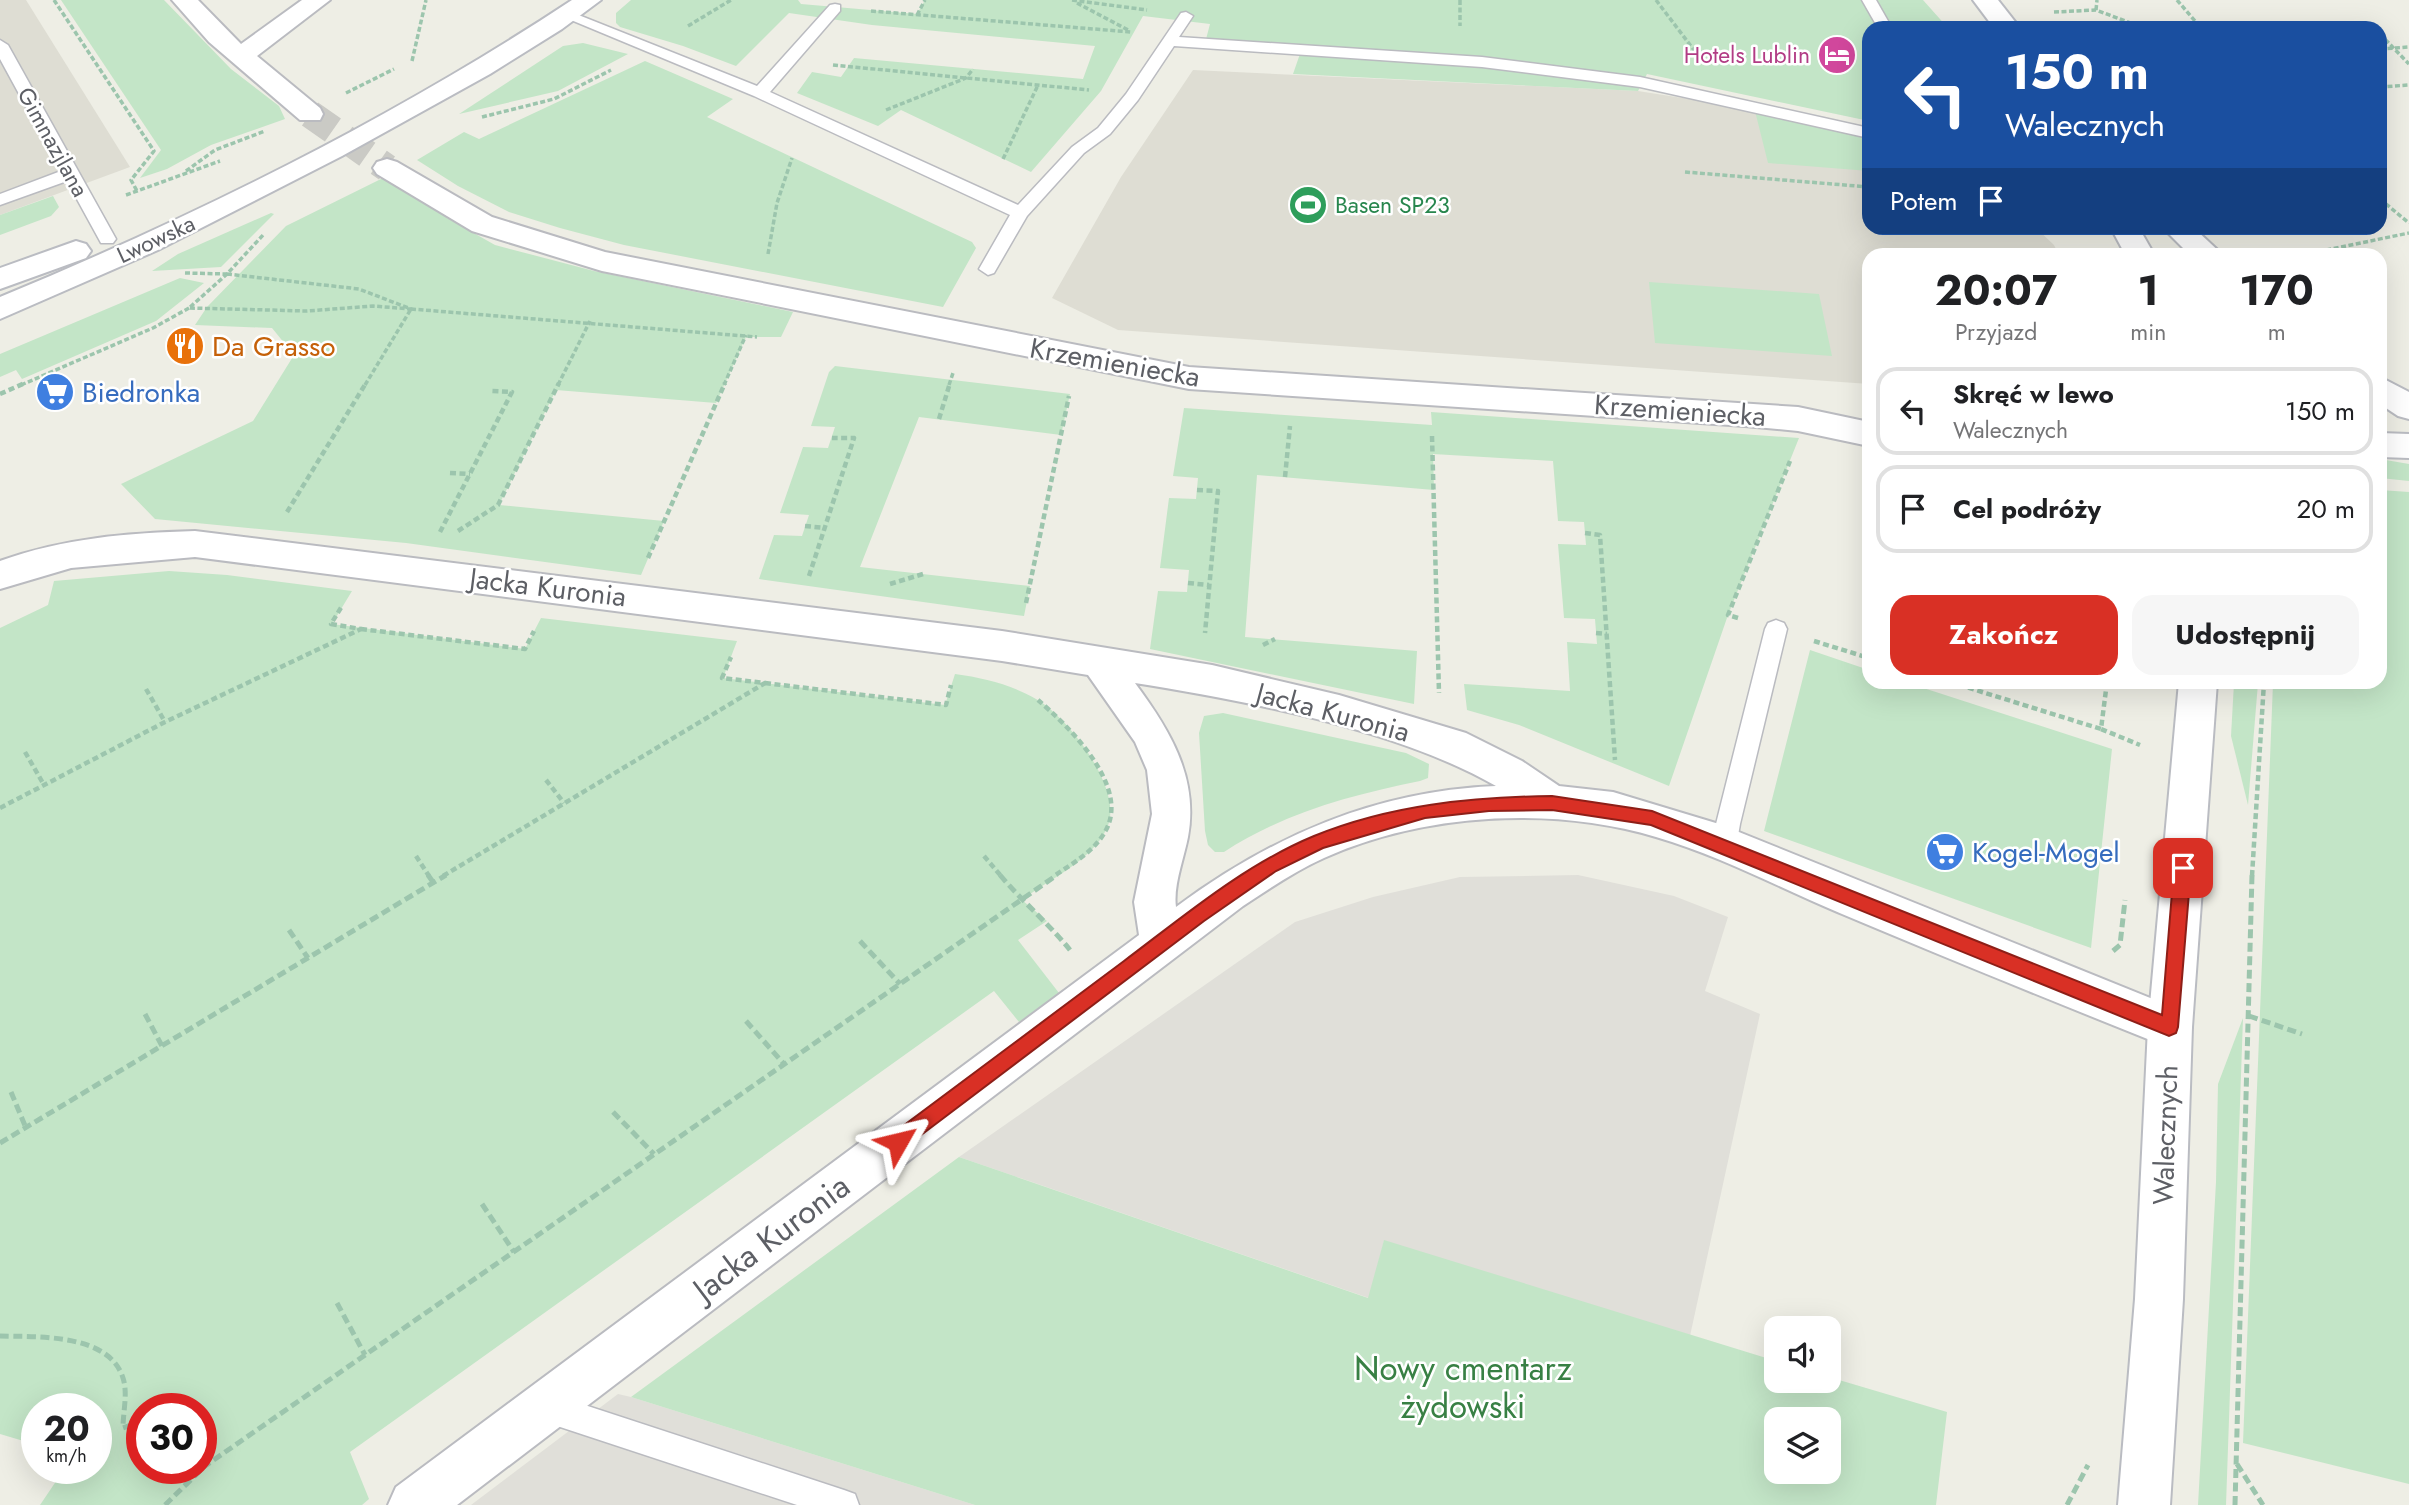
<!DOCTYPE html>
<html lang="pl">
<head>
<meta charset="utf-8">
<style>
  :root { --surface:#fff; --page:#f6f6f6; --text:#202124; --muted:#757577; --line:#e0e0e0; --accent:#d93025 }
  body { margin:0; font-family:Jost,sans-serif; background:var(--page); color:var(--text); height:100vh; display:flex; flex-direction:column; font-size:26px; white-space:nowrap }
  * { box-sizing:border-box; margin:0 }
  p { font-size:23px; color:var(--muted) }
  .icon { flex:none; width:38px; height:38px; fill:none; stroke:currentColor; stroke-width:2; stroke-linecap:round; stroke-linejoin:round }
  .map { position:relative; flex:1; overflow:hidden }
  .drawer { position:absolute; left:1862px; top:248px; width:525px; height:441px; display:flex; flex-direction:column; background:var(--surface); border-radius:21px; box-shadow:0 7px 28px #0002 }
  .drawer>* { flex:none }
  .top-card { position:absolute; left:1862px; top:21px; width:525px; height:214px; border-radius:21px; box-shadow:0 7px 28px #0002; background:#1a4fa0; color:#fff; overflow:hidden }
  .fabs { position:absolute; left:1764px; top:1316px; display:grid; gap:14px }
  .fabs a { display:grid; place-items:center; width:77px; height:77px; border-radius:14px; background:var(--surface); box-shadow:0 7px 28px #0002; font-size:35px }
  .speed { position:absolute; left:21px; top:1393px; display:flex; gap:14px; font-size:35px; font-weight:700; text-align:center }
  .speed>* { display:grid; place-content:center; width:91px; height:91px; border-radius:50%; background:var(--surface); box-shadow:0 7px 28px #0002; line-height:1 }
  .speed small { font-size:18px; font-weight:400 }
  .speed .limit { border:10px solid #d22; background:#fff; color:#111 }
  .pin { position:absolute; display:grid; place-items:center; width:60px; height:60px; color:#fff; margin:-30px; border-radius:14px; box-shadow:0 4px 10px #0006 }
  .me { position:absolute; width:77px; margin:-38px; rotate:53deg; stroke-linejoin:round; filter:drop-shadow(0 0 5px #0008) }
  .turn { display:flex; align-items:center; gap:24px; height:147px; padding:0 28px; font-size:32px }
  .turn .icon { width:91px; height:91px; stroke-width:2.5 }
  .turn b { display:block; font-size:49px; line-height:60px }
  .then { display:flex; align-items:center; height:66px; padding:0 28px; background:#0003; gap:14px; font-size:26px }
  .eta { display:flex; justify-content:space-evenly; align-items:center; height:119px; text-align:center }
  .eta b { font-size:42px; font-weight:700; line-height:49px }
  .primary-button { display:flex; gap:14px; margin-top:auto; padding:14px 28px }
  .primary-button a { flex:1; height:80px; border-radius:21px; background:var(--accent); color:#fff; font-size:28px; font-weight:700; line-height:80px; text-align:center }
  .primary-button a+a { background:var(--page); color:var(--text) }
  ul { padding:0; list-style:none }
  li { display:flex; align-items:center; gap:21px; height:88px; margin:0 14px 10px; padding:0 14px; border:4px solid var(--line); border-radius:21px }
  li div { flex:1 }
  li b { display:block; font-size:26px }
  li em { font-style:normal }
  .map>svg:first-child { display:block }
  .industrial { fill:#e0dfd9 }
  .education { fill:#deddd3 }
  .green { fill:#c3e5c7; fill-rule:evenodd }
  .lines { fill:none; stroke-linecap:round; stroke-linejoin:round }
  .street-tunnel { stroke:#cacac5; stroke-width:28; stroke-dasharray:28 14; stroke-linecap:butt }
  .lane-casing { stroke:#babbc0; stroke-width:3 }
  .street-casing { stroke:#babbc0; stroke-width:4 }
  .secondary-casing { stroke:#babcc2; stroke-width:4 }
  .path-far2 { stroke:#9cc5ad; stroke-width:3.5; stroke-dasharray:5 2.5; stroke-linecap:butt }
  .path-far1 { stroke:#9cc5ad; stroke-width:4.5; stroke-dasharray:6 3.5; stroke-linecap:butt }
  .path { stroke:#9cc5ad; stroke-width:5; stroke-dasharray:9 4.5; stroke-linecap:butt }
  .lane { fill:#fff; fill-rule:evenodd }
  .street { fill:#fff; fill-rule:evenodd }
  .secondary { fill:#fff; fill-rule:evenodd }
  .route { fill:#d93025; stroke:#8d1f18; stroke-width:2 }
  .labels { text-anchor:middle; stroke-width:5; stroke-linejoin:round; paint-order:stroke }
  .far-hotel-label { font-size:23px; fill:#b23c85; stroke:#fff; text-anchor:end }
  .far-street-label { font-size:23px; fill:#5d5f65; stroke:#fff }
  .far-leisure-label { font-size:23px; fill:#27864d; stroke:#fff; text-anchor:start }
  .food-label { font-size:28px; fill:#c56008; stroke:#fff; text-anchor:start }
  .street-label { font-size:28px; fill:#5d5f65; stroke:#fff }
  .shop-label { font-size:28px; fill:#366cbe; stroke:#fff; text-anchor:start }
  .near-street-label { font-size:33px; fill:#5d5f65; stroke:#fff }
  .near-park-label { font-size:33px; fill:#388044; stroke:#fff }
</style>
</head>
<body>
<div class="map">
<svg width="2409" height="1505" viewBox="0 0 2409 1505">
  <rect width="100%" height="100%" fill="#eeeee5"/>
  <!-- industrial -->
  <g class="industrial">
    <polygon points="1578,875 1674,896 1728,917 1705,991 1760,1014 1690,1336 1384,1241 1369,1298 959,1157 1295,922 1373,897 1460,877"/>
    <polygon points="618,1394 631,1397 975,1505 471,1505"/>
  </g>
  <!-- education -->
  <g class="education">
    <polygon points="0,0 26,0 130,167 0,215"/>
    <polygon points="1193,70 1638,91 1746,108 1869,138 1869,228 2036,228 2054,245 2059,255 1869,256 1869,384 1118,330 1052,298 1121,177"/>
  </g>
  <!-- green -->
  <g class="green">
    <polygon points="61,0 164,0 231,69 279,106 285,119 211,145 167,169 140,178 161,150"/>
    <polygon points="631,0 798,0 801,4 917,14 925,0 1923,0 1948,28 1869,28 1869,121 1647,74 1638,91 1293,74 1301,51 1205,43 1210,24 1143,16 1101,91 1031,172 901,110 878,126 797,93 812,72 841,77 854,58 1083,79 1095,46 872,25 789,13 736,66 683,46 620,27 616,23 616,13"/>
    <polygon points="583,43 628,54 558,91 459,114 563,46"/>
    <polygon points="645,61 733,99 707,117 972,242 976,248 943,307 624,245 560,228 509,212 458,186 417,160 464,132 479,139"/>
    <polygon points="1755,111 1869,138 1869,171 1768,163"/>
    <polygon points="387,176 447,218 495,245 594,271 793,312 781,337 746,337 716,403 556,390 499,505 664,521 641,575 406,543 155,519 121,484 253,421 294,355 272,328 195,325 207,307 286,226"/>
    <polygon points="53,196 59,207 51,216 0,235 0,215"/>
    <polygon points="271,213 274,214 221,267 152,271 178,254"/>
    <polygon points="180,278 204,283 156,321 22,379 16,370 0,377 0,354"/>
    <polygon points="1649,282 1819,294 1832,356 1655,343"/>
    <polygon points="835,366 1070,394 1061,435 919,417 860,567 1030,586 1024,616 759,579 774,535 802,536 809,515 780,513 803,447 828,448 835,427 811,426 829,372"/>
    <polygon points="1184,408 1432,425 1431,412 1799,438 1728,615 1669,786 1519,725 1467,710 1464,684 1570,691 1567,642 1597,644 1595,619 1564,618 1558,544 1586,545 1584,522 1558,521 1553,461 1433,454 1434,490 1257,475 1245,637 1417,651 1414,704 1150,649 1158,591 1187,592 1189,570 1160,568 1169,498 1196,499 1198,478 1173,476"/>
    <polygon points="2380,459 2409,464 2409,481 2380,478"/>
    <polygon points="2380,490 2409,492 2409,1484 2243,1443 2273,683 2380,682"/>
    <path d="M169,571L227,575L352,591L332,624L525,649L541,618L737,641L723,678L945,705L955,674C984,678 1010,684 1036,699C1067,716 1125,790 1107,828C1092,861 1049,879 1022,900L1047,921L1018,940L1059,993L1019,1022L994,991L350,1452L369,1499L362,1505H40L65,1468H96V1409H37V1445L0,1434V628L48,605L54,581ZM142,1409H201V1468H142Z"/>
    <polygon points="1810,650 1869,670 1869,682 1908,683 2112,749 2091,948 1764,831"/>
    <polygon points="2234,683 2258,683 2248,805 2231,736"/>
    <path d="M1223,713L1406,753L1429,764L1428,778L1420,781C1351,795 1284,813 1224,852H1215L1208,845L1205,831L1199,733L1204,716Z"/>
    <polygon points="2243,1018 2226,1505 2198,1505 2216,1182 2218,1084"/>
    <path d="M959,1157L1368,1298L1384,1240L1776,1361V1381H1829V1377L1947,1412L1936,1505H975L631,1397ZM1776,1419H1829V1472H1776Z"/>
  </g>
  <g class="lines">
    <!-- street-tunnel -->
    <polyline class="street-tunnel" points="310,114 387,168"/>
    <defs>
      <g id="lane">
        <polygon points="1862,0 1876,0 1892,28 1878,28"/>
        <polygon points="835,4 840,5 840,11 770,92 1018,205 1072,147 1098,128 1126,94 1181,13 1186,12 1193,16 1179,37 1482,57 1640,77 1869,128 1869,138 1640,87 1482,67 1174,46 1138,100 1110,134 1084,153 1027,216 994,273 988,275 979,269 1010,215 754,96 559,15 561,12 571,12 757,86 830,5"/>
        <polygon points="0,40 8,45 116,239 113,243 101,243 67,181 0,205 0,194 61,171 0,59"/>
        <polygon points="1776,620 1784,623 1787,629 1740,824 1735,853 1727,857 1719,853 1715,846 1716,824 1765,629 1768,623"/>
        <polygon points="545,1392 844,1490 855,1494 859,1505 797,1505 545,1422 534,1418 530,1407 534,1396"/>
      </g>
      <g id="street">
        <polygon points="172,0 198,0 241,44 302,0 330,0 257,56 320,108 323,114 320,120 300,120 209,42"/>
        <polygon points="387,159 397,162 492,217 605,252 1189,367 1798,407 1869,422 1869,446 1798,431 1745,426 1189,389 602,271 472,231 377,174 373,168 377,162"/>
        <path d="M195,531L1002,631L1212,665L1339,695L1466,733L1522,761L1559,786L1613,792L1719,824L2185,1012L2192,1027L2185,1042L2170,1048C2060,1004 1951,960 1842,914C1780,888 1721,856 1656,837C1552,806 1424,813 1324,858C1295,871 1269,889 1243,906L457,1505H388L396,1487L1139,935L1134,902L1152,814L1147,770L1135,742L1088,675L1002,661L195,557L71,568L0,589V561C63,538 128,533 195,531ZM1135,683C1247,701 1397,729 1496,786C1375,791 1272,836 1176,907C1173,886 1184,858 1188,837C1199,777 1169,729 1135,683Z"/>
      </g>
      <g id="secondary">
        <path d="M572,0H601L562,29L490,74L342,156L158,250L0,319V297C196,216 395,117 572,0Z"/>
        <polygon points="1973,0 1998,0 2020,28 1994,28"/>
        <polygon points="2111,228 2139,228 2155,256 2126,256"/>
        <polygon points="2163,228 2194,228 2224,256 2191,256"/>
        <polygon points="76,241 86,244 91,251 86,258 0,289 0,268"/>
        <polygon points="2380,377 2409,392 2409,419 2398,416 2380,404"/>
        <polygon points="2380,433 2409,434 2409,458 2380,457"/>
        <polygon points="2179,682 2217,682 2192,1027 2183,1299 2170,1505 2118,1505 2135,1299 2148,1027"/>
      </g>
    </defs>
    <!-- lane casing -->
    <use href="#lane" class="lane-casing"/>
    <!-- street casing -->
    <use href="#street" class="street-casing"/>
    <!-- secondary casing -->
    <use href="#secondary" class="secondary-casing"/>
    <!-- path-far2 -->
    <g class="path-far2">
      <polyline points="54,0 154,151 131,180 137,191"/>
      <polyline points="1072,0 1147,10"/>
      <polyline points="1460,0 1460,26"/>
      <polyline points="1656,0 1700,58"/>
      <polyline points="2177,0 2201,28"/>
      <polyline points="1077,3 1128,30"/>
      <polyline points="2096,10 2097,0"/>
      <polyline points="871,11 1131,32"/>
      <polyline points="2054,12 2096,10 2144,28"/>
      <polyline points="917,15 925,0"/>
      <polyline points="688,26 731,0"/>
      <polyline points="2380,34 2409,64"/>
      <polyline points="2380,49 2409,47"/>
      <polyline points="412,61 426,0"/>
      <polyline points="833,65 1089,90"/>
      <polyline points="2380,87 2409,85"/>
      <polyline points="346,93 394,69"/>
      <polyline points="886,110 966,78 973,69"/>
      <polyline points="482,117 554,99 611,70"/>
      <polyline points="1003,159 1038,85"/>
      <polyline points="186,171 215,150 265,131"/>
      <polyline points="1685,172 1869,187"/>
      <polyline points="126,195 220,161"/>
      <polyline points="2380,199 2409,223"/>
      <polyline points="768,254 777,203 792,158"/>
      <polyline points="2297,256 2409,233"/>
      <polyline points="185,273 227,274 264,234"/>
      <polygon points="227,274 359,289 411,309 373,306 307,311 189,308"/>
      <polyline points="411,309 757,337"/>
      <polyline points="21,385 153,328 189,308"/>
      <polyline points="365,385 411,309"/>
      <polyline points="558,385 590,321"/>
      <polyline points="724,385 746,335"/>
      <polyline points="949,385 953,373"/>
    </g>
    <!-- path-far1 -->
    <g class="path-far1">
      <polyline points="0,394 25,383"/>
      <polyline points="939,419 950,383"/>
      <polyline points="1432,436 1439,693"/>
      <polyline points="450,473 470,474"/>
      <polyline points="1285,477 1290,426"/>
      <polyline points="1197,490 1218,491 1205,633"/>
      <polyline points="287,512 366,383"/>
      <polyline points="805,526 825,528"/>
      <polyline points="458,531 498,505 559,383"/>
      <polyline points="440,532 512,392 491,391"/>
      <polyline points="1585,533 1600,535 1615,760"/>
      <polyline points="648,558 725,383"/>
      <polyline points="809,576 854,438 832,438"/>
      <polyline points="1188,583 1209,585"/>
      <polyline points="890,584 923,574"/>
      <polyline points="1026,603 1069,396"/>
      <polyline points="1738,618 1728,615 1790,461"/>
      <polyline points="361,629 525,649 534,631"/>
      <polyline points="1596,633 1607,634"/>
      <polyline points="1814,641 1869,658"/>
      <polyline points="1263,645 1275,639"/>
      <polyline points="1950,682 2101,729"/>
      <polyline points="2107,682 2101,729 2140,745"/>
      <polyline points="765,683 946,705 951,685"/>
      <polyline points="146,689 165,722"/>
      <path d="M1038,700C1068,726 1130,785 1106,830C1095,851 1073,863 1054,876"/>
      <polyline points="25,752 44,785"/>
      <polyline points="546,780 564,803"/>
      <polyline points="0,808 165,722 361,629 331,624 342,606"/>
      <polyline points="416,856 429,876"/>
      <polyline points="984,856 1001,876"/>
      <polyline points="443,876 765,683 722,678 731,657"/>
      <polyline points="2252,876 2264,682"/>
    </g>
    <!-- path -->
    <g class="path">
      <polyline points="428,875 433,882"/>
      <path d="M1000,875C1022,901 1048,923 1070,950"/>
      <polyline points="289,930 308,958"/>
      <polyline points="860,941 900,984"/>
      <polyline points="2113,951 2120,945 2125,900"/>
      <polyline points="145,1014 162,1046"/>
      <polyline points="2249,1016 2302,1034"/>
      <polyline points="746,1021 784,1064"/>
      <polyline points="11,1092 26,1128"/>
      <polyline points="613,1112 654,1154"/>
      <polyline points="0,1143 446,875"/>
      <polyline points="482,1204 514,1252"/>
      <polyline points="337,1303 365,1355"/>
      <path d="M0,1336C37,1337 109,1333 123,1378C128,1393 123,1412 123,1428L142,1421"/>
      <polyline points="178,1409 191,1404 192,1409"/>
      <polyline points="201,1450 205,1466 1057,875"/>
      <polyline points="2237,1464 2263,1505"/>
      <polyline points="165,1505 205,1466"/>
      <polyline points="2067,1505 2088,1465"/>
      <polyline points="2235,1505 2252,875"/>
    </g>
    <!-- lane -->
    <use href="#lane" class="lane"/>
    <!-- street -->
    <use href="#street" class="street"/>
    <!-- secondary -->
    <use href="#secondary" class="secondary"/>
  </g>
  <!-- route -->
  <path class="route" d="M1552,796L1652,811L2162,1015L2174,868L2183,861L2191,868L2178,1027L2176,1033L2169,1036L1651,825L1552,810L1489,811L1425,818L1323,848L1276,871L1204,921L904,1148L898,1151L891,1148L888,1142L891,1135C969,1077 1046,1019 1124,961C1184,916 1244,865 1314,836C1390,805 1471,797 1552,796Z"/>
  <!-- icons -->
  <defs>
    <symbol id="hotel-disc" viewBox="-11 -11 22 22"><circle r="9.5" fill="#d1479c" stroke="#fff"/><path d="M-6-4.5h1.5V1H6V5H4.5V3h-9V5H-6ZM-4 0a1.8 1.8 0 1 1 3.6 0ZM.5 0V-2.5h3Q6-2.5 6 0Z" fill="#fff"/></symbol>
    <symbol id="stadium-disc" viewBox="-11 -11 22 22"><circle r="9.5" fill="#2e9e5b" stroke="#fff"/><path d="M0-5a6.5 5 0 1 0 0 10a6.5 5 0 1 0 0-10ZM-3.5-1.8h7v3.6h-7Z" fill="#fff"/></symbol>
    <symbol id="restaurant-disc" viewBox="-11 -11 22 22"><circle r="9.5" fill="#e8710a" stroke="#fff"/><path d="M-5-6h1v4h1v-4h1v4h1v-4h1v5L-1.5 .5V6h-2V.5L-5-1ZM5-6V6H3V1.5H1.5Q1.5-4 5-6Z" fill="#fff"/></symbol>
    <symbol id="supermarket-disc" viewBox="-11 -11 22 22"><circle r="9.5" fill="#3f7fe0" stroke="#fff"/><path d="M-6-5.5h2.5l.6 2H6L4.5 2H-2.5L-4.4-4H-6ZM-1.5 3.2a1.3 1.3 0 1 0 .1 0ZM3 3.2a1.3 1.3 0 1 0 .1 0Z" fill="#fff"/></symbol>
  </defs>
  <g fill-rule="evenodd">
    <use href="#hotel-disc" x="1815" y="33" width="44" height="44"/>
    <use href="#stadium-disc" x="1286" y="183" width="44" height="44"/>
    <use href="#restaurant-disc" x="163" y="324" width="44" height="44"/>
    <use href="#supermarket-disc" x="33" y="370" width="44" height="44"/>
    <use href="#supermarket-disc" x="1923" y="830" width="44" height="44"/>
  </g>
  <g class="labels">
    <!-- far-hotel labels -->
    <g class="far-hotel-label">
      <text x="1810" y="63">Hotels Lublin</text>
    </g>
    <!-- far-street labels -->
    <g class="far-street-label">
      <text transform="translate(53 142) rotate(61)" y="8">Gimnazjlana</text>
      <text transform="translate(156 239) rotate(-25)" y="8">Lwowska</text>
    </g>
    <!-- far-leisure labels -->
    <g class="far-leisure-label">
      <text x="1335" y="213">Basen SP23</text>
    </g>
    <!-- food labels -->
    <g class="food-label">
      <text x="212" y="356">Da Grasso</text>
    </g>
    <!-- street labels -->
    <g class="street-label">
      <text transform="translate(1115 362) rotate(10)" y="10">Krzemieniecka</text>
      <text transform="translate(1680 410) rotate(4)" y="10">Krzemieniecka</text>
      <text transform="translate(548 587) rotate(7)" y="10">Jacka Kuronia</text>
      <text transform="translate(1333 712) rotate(15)" y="10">Jacka Kuronia</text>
      <text transform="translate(2165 1135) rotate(-88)" y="10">Walecznych</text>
    </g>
    <!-- shop labels -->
    <g class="shop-label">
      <text x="82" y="402">Biedronka</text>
      <text x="1972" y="862">Kogel-Mogel</text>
    </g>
    <!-- near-street labels -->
    <g class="near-street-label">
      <text transform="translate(771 1237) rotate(-37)" y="12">Jacka Kuronia</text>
    </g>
    <!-- near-park labels -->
    <g class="near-park-label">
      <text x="1463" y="1380">Nowy cmentarz<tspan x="1463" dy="38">żydowski</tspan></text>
    </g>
  </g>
</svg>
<div class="fabs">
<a><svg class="icon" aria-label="sound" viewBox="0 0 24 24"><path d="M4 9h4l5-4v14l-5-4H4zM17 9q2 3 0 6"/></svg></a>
<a><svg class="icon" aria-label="layers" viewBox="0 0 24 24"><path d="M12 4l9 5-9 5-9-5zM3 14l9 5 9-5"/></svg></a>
</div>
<div class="speed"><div>20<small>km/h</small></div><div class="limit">30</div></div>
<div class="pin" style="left:2183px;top:868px;background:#d93025"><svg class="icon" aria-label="arrive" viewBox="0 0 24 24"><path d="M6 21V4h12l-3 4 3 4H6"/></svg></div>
<svg class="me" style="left:898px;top:1142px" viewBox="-20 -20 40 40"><path d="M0-17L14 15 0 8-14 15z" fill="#d93025" stroke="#fff" stroke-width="4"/></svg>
<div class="top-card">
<div class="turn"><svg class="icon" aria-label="left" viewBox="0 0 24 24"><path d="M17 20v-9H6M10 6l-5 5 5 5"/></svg><div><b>150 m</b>Walecznych</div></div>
<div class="then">Potem<svg class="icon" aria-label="arrive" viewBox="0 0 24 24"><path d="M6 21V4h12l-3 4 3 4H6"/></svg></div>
</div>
<section class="drawer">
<div class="eta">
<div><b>20:07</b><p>Przyjazd</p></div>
<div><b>1</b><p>min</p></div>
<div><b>170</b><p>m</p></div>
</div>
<ul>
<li><svg class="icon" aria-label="left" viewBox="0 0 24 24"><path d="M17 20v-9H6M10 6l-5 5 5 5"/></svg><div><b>Skręć w lewo</b><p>Walecznych</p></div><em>150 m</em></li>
<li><svg class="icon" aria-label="arrive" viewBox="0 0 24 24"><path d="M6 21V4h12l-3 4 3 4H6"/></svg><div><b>Cel podróży</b></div><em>20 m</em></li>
</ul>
<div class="primary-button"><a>Zakończ</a><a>Udostępnij</a></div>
</section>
</div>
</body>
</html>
